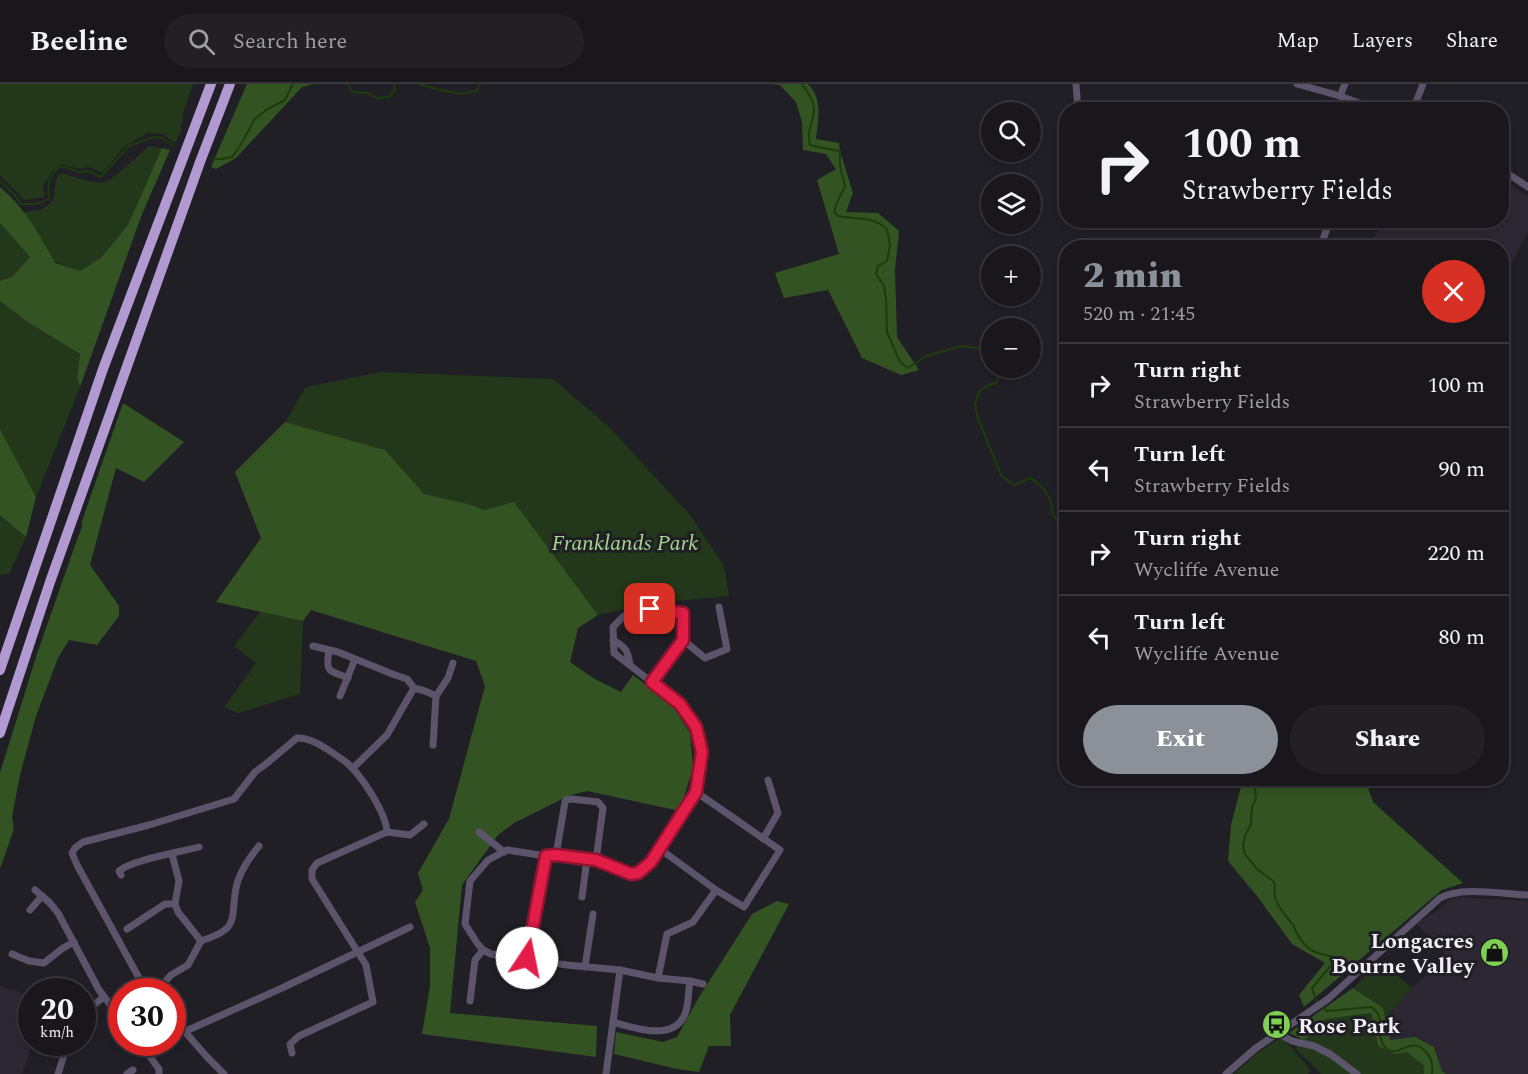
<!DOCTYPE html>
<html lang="en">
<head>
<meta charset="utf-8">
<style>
  :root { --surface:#19171c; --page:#222025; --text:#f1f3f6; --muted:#9f9fa3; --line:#37363b; --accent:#8c9099 }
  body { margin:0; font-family:Spectral,serif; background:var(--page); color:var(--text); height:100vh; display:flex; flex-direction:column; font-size:22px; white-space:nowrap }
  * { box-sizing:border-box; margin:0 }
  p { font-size:20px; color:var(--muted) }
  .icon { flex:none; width:33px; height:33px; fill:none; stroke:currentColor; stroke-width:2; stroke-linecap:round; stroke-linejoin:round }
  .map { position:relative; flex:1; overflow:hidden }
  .side { position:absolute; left:1059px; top:156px; width:450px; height:546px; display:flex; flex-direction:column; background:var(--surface); border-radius:24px; box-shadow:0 3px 9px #0003,0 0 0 2px var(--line) }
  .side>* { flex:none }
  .banner { position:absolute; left:1059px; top:18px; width:450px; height:126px; border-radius:24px; box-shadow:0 3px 9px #0003,0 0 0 2px var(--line); background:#19171c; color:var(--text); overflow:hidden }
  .controls { position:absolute; left:981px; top:18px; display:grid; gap:12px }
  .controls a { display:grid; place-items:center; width:60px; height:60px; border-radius:50%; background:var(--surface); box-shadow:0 3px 9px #0003,0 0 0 2px var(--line); font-size:30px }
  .speed { position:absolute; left:18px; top:894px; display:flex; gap:12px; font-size:30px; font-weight:700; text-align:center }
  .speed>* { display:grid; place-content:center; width:78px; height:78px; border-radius:50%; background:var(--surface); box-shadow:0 3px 9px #0003,0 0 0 2px var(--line); line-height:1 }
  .speed small { font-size:15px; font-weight:400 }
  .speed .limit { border:9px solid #d22; background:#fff; color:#111 }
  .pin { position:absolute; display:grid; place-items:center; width:51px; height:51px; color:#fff; margin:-26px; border-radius:12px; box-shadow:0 3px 9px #0006 }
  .me { position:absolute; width:66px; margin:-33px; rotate:11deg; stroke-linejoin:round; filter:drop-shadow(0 0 4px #0008) }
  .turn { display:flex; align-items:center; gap:21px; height:126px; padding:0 24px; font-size:27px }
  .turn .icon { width:78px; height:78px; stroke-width:2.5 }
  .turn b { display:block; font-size:42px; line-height:51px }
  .round { display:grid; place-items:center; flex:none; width:63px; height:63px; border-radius:32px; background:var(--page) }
  .headline { display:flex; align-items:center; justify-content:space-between; height:102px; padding:0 24px }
  h1 { font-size:36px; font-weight:800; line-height:45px; color:var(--accent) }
  .cta { display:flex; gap:12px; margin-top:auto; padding:12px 24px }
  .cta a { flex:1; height:69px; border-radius:36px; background:var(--accent); color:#fff; font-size:24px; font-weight:800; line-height:69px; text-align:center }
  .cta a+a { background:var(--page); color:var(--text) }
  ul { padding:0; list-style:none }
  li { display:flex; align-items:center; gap:18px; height:84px; padding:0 24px; border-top:2px solid var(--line) }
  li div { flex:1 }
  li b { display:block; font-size:22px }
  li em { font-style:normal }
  header { display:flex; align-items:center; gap:36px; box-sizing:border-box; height:84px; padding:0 30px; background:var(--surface); border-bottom:2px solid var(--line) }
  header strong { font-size:28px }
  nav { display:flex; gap:33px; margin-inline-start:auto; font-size:21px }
  .search { width:420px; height:54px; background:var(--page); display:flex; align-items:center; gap:15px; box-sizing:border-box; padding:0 21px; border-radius:33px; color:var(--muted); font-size:22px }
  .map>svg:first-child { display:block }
  .built { fill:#2c2733 }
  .green { fill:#23371a }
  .forest { fill:#335323 }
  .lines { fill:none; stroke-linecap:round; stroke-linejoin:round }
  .stream { stroke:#1d3c0b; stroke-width:2 }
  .minor { stroke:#5c546a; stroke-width:7 }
  .highway { stroke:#b19ad2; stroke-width:10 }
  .route-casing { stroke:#92132f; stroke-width:15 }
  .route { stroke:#e11d48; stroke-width:10 }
  .labels { text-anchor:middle; stroke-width:6; stroke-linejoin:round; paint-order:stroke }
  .park-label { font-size:22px; font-style:italic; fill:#a4d78d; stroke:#211f26 }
  .poi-label { font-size:22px; font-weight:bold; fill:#f2f0f5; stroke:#211f26; text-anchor:end }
</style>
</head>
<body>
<header>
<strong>Beeline</strong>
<div class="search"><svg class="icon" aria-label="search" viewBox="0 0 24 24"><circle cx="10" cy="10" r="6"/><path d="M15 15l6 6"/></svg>Search here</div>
<nav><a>Map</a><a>Layers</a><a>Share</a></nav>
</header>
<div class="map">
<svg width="1528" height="990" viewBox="0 0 1528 990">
  <rect width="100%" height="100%" fill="#211f26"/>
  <!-- built -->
  <g class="built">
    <polygon points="1502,94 1528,113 1528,147 1502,197 1502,164 1369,163 1382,138 1380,137 1502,136"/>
    <polygon points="1458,813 1528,817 1528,990 1446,990 1442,987 1434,963 1415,953 1390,956 1385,934 1412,904 1447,872 1416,839 1432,830 1450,816"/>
    <polygon points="0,902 31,912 32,959 22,990 0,990"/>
  </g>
  <!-- green -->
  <g class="green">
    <path d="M0,0H193L183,29L181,47L175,59L162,50L148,49L125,62L102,89L89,83L79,85L61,80L52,88L43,102L45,113L24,116C17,107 7,100 0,91Z"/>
    <path d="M149,62L162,64L128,141L101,175L78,188L53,177L46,161L23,128L41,126L53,117C55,108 54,100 58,91L63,89C72,93 95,100 105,98C114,95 140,70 149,62Z"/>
    <polygon points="0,139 31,173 12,193 0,197"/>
    <polygon points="0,217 29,239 80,270 77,294 80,303 36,413 0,345"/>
    <polygon points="381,288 553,295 609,343 690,431 724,482 729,512 654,519 598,531 514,419 484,426 472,421 423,410 385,366 285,338 306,303"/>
    <polygon points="0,431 26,453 9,490 0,491"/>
    <polygon points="261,527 303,537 300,610 238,629 224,623 256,579 234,562"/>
    <polygon points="1380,876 1412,904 1385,934 1383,924 1354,904"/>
    <polygon points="1371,929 1378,962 1407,968 1424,982 1424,990 1321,990 1295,964 1326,935"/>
    <polygon points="1282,953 1311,986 1308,990 1234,990 1257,969"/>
  </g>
  <!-- forest -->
  <g class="forest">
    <polygon points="247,0 314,0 302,3 236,74 216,85 211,83"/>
    <path d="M768,0H808C823,15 818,35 816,55L839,59L840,67L853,109L846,128L878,129L899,147L895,186L897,253L919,286L901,291L862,274L828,206L784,214L775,189L839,170L817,96L836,85L826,70L803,66L802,38L796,18L780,1Z"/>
    <path d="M162,64L170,66L142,130L80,303L77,294L80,270L29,239L0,217V197L12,193L30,173L0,139V103C24,123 41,152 55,179L80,187L101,174L128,141Z"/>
    <polygon points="123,319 184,358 144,398 116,384 90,481 119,522 119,532 97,561 69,556 58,574 36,632 20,691 12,733 14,745 0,785 0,689 37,570 73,467 82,443 82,437"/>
    <polygon points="285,338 385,366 424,410 472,421 484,426 514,418 598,531 578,544 570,578 593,594 621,608 633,591 672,621 690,649 693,683 680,727 587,707 568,712 514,739 498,751 462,801 450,929 597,942 596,973 422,950 430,902 430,864 415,818 423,806 418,789 449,735 485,602 476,577 311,526 303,537 216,518 261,454 235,388"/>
    <polygon points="0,345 36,413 26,453 0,431"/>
    <polygon points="1243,695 1365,695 1373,718 1463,799 1442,806 1304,923 1299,911 1325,879 1292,860 1257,812 1228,777 1231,741"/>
    <polygon points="777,817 789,820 730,931 731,962 709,962 699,988 677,985 614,970 616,948 663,958 677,953 699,913 752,830"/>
    <polygon points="1353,904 1383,924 1390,956 1415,953 1434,963 1442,987 1446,990 1424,990 1424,982 1407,968 1395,970 1378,962 1371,929 1326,935 1304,956 1289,949"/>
  </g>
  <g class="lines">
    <!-- stream -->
    <g class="stream">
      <polyline points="348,0 352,8 367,9 376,14 389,13 395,6 394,0"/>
      <polyline points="419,0 440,6 461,10 476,7 480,0"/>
      <path d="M802,0C807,8 815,17 814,27C813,40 806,46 810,61L818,63L840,67V82L845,102L836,121L834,128L838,132C858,136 870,131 887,145L890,162L887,177L878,182L876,190L884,202L886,215L887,248L900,278L908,284L926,272L961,262L981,265L992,281"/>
      <polyline points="213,75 222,75 232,73 240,62 255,35 266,26 285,16 293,0"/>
      <path d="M0,97C7,105 16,110 21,120C31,120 41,121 49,114C47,100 49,91 60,82L68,84L79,88L88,87L101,93L129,62L150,54L160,53L173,61"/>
      <polyline points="993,284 999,292 996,299 989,301 980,307 975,319 977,332 1001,391 1014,401 1031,394 1043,404 1050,415 1053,431 1066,448"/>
      <path d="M1254,694L1256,715L1252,723L1251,740L1245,752L1243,762L1245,770L1257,785L1273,797L1275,801C1271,818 1285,830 1294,842C1296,851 1305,863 1313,867C1319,870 1327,871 1333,873L1334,878L1312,904L1316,916L1318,919"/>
      <path d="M1322,923L1327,927L1371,923C1373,924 1377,928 1378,930C1384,941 1375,955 1387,965C1399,974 1411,951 1426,968C1432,975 1433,981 1432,990"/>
    </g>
    <!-- minor -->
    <g class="minor">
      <polyline points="1076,0 1078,26"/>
      <polyline points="1297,0 1340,12 1378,26"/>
      <polyline points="1340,12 1345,0"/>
      <polyline points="1413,26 1423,0"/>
      <polyline points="1502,86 1528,103"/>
      <polyline points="1320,164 1330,136"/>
      <path d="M613,556C626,563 628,567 630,581"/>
      <polyline points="683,556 705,574 727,565 719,523"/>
      <polyline points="313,562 338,568 395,591 407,595 414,604 425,607 436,612 433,661"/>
      <path d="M329,567C325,589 329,586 348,594"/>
      <polyline points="652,598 683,556 683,529 650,525 624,532 613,543 614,569 680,620 696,643 702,668 696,708 651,778 637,789 631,790 596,776 556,771 546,772 507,766 488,776 470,797 465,840 477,859 483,866 491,870 567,881 620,886 658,894 690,897 703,900"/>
      <polyline points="340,612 355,575"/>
      <polyline points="436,612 448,594 453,579"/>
      <polyline points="353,684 387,651 414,604"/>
      <polyline points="479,748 504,768"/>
      <polyline points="763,755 778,729 768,696"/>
      <polyline points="660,765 716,806 744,823 780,766 696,708"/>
      <polyline points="556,771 565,718 566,716 571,715 598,718 603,724 596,776"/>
      <path d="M121,791L119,787C131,776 181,768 199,763"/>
      <polyline points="35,806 49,818 58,829 99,906 122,936"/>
      <polyline points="582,813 587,775"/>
      <polyline points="30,826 42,812"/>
      <polyline points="127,845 165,820 175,820"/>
      <path d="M201,857C240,844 230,838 236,804C239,788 249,774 259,762"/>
      <polyline points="12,870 29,877 44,879 63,864 74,858"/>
      <polyline points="527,874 546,772"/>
      <polyline points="585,883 593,830"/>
      <polyline points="658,894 667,850 693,838 716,806"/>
      <path d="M149,908L138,892L77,781L72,769L75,764L83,758L149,741L234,715L255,688L266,680L297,654C307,653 318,659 327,665C334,670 341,674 347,679C362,692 386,729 387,748"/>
      <polyline points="156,908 171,891 188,881 201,857 178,828 175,820 179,797 172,770"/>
      <polyline points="470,917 475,876 483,866"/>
      <polyline points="82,930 104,913"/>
      <polyline points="172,933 207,973 224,990"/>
      <path d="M613,938C634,944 674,958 685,930C689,920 688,907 690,897"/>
      <polyline points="186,947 282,904 410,843"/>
      <polyline points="1280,947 1283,952 1292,957 1314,962 1330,970 1357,990"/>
      <polyline points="139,958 159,985 159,990"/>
      <polyline points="292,969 290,960 299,952 373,918 366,881 312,795 312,786 317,779 387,748 410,751 424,740"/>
      <polyline points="58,990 68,958"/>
      <polyline points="127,990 133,986"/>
      <polyline points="606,990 620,886"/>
      <path d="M1226,990L1256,964L1328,915L1440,814C1462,802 1502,810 1528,811"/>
    </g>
    <!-- highway -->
    <g class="highway">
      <polyline points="0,586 103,285 211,0"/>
      <polyline points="0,649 50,498 200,78 230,0"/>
    </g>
  </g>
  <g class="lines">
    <defs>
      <polyline id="route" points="527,874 546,772 556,771 596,776 631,790 638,789 651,778 696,708 702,668 696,643 680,620 652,598 683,556 683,529 650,525"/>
    </defs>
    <!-- route casing -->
    <use href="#route" class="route-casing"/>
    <!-- route -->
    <use href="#route" class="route"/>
  </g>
  <!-- icons -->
  <defs>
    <symbol id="shop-disc" viewBox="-11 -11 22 22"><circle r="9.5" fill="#7ed053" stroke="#211f26"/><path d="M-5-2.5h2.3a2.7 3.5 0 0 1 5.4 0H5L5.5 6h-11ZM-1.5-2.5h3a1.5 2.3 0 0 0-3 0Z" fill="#111"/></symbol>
    <symbol id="bus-disc" viewBox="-11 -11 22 22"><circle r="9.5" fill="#7ed053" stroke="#211f26"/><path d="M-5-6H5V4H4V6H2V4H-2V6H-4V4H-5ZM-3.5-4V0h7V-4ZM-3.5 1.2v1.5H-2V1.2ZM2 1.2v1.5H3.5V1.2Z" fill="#111"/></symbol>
  </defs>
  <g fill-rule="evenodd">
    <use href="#shop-disc" x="1478" y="852" width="33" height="33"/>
    <use href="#bus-disc" x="1260" y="924" width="33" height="33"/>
  </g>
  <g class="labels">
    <!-- park labels -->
    <g class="park-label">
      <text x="625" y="466">Franklands Park</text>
    </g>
    <!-- poi labels -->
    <g class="poi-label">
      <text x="1474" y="864">Longacres<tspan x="1474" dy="25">Bourne Valley</tspan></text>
      <text x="1298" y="949" text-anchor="start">Rose Park</text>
    </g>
  </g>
</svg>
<div class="controls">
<a><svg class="icon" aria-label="search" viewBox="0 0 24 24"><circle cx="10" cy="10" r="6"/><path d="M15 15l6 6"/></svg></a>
<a><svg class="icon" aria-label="layers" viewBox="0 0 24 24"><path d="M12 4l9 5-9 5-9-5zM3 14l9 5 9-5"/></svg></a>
<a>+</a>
<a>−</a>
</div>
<div class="speed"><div>20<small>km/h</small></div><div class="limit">30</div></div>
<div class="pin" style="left:650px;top:525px;background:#d93025"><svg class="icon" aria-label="arrive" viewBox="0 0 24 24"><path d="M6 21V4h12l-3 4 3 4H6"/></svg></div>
<svg class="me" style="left:527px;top:874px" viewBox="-20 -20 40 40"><circle r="19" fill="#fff"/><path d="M0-13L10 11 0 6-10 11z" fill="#e11d48"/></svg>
<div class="banner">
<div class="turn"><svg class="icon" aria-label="right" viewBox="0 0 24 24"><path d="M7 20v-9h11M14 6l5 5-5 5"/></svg><div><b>100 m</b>Strawberry Fields</div></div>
</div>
<section class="side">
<div class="headline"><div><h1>2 min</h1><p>520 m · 21:45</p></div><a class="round" style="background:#d93025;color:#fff"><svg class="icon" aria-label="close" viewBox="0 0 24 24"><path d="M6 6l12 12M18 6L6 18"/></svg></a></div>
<ul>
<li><svg class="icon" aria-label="right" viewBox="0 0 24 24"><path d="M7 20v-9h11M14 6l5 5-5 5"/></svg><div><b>Turn right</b><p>Strawberry Fields</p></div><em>100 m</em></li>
<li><svg class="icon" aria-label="left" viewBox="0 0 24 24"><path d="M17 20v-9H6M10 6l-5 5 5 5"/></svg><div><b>Turn left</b><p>Strawberry Fields</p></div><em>90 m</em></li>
<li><svg class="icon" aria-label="right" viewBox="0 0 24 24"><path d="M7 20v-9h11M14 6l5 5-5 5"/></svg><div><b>Turn right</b><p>Wycliffe Avenue</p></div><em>220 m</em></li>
<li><svg class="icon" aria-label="left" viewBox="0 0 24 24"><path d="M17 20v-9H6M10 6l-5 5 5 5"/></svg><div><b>Turn left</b><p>Wycliffe Avenue</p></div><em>80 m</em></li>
</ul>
<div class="cta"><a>Exit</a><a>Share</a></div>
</section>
</div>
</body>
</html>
